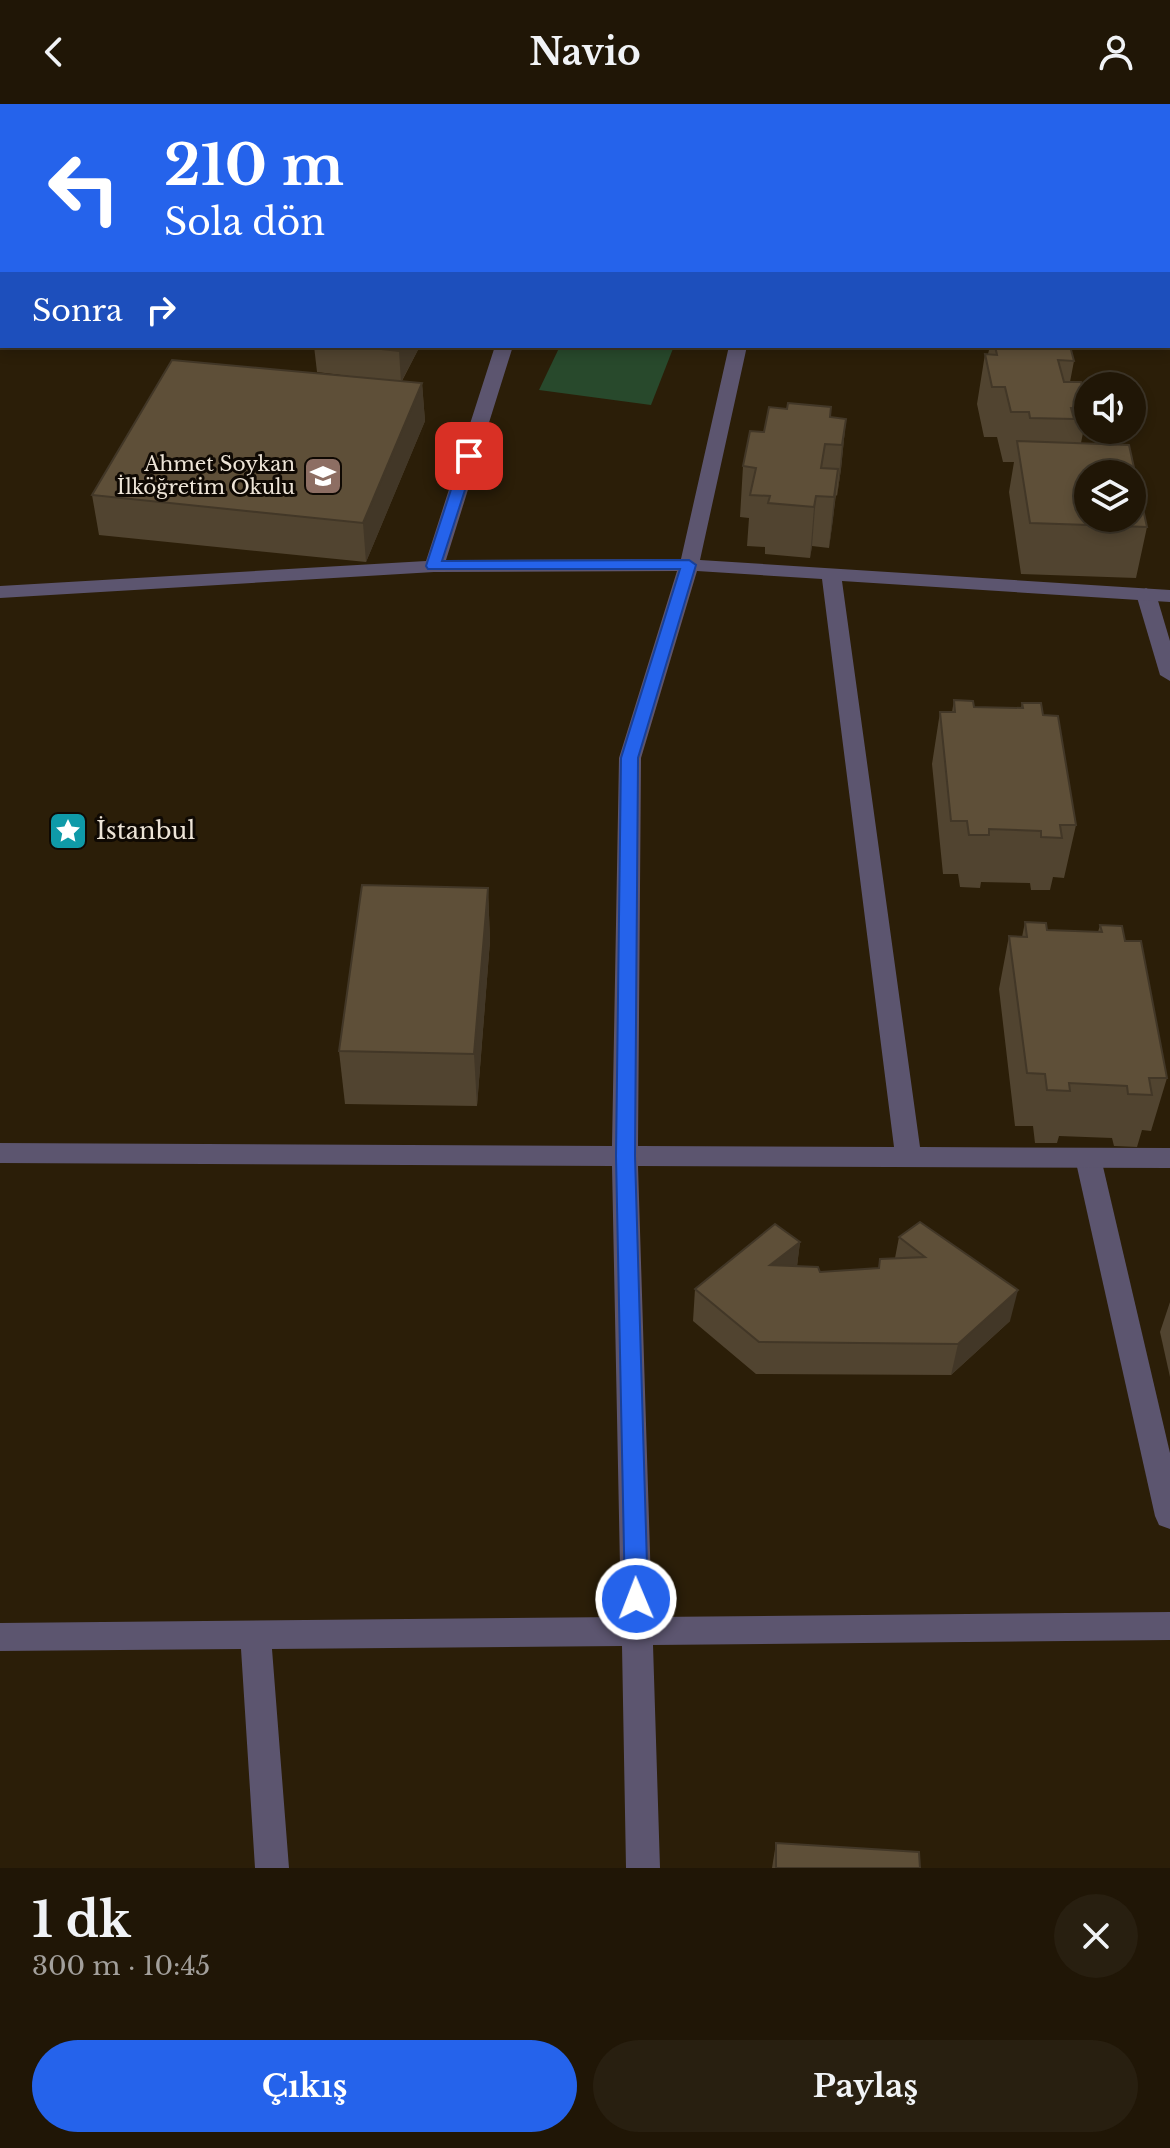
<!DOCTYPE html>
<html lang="tr">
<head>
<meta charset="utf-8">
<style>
  :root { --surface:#201606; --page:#281f10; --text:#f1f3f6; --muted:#a29f9b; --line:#3d3528; --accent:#2563eb }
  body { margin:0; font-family:"Libre Baskerville",serif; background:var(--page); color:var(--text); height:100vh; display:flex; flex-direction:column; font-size:30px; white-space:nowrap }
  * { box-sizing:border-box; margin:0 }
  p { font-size:26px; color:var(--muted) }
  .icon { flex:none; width:44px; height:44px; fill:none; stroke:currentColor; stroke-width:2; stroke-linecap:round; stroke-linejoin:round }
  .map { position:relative; height:1764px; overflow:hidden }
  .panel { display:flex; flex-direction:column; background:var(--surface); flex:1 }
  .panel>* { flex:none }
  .banner { position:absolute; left:0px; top:0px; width:1170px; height:244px; box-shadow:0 4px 12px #0003,0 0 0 2px var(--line); background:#2563eb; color:#fff; overflow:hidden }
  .tools { position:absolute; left:1074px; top:268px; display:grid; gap:16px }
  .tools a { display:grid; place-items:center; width:72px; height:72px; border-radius:50%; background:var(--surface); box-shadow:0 4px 12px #0003,0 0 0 2px var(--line); font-size:40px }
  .pin { position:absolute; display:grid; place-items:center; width:68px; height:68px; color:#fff; margin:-34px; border-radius:16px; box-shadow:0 4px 12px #0006 }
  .me { position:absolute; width:88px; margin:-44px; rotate:359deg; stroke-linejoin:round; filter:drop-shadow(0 0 6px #0008) }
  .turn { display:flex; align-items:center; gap:28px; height:168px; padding:0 32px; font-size:36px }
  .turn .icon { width:104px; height:104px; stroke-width:2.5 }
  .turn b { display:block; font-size:56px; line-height:68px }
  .then { display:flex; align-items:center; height:76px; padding:0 32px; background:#0003; gap:16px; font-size:30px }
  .round { display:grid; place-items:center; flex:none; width:84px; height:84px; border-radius:42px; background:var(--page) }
  .overview { display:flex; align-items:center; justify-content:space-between; height:136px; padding:0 32px }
  h1 { font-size:48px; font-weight:700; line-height:60px }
  .action { display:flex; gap:16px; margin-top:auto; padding:16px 32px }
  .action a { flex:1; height:92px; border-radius:48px; background:var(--accent); color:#fff; font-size:32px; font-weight:700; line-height:92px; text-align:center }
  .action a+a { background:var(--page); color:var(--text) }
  header { display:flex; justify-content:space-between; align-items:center; height:104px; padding:0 32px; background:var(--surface); font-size:36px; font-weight:700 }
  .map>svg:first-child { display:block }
  .green { fill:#28492c }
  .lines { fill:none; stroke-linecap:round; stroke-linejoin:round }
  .lane { fill:#5c556f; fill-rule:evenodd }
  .street { fill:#5c556f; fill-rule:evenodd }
  .wall { fill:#514430 }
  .shaded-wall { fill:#423727 }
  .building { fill:#5e4f38; stroke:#423727; stroke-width:2; fill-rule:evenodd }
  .route { fill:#2563eb; stroke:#184099; stroke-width:2 }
  .labels { text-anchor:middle; stroke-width:6; stroke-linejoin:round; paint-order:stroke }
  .far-poi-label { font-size:20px; fill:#ede4d7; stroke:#0f0903; text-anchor:end }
  .poi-label { font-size:24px; fill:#ede4d7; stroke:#0f0903; text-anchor:start }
</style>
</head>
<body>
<header><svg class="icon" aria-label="back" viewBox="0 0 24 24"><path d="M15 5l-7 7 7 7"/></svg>Navio<svg class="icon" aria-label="person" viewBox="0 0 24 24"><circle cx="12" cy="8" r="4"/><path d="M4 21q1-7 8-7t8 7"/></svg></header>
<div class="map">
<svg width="1170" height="1764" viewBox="0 0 1170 1764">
  <rect width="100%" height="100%" fill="#2b1e08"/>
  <!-- green -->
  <polygon class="green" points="560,242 674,242 651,301 539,286"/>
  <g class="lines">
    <!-- lane -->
    <g class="lane">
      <rect x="1168" y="91" width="2" height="10"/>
      <polygon points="1146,484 1156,490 1170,537 1170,577 1160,571 1136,490"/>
      <polygon points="1088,1044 1097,1047 1101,1054 1170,1349 1170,1425 1159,1421 1155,1412 1075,1054 1079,1047"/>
    </g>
    <!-- street -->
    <g class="street">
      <rect x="1168" y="5" width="2" height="8"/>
      <rect x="0" y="65" width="2" height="10"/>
      <rect x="0" y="87" width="2" height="10"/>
      <rect x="1168" y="166" width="2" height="10"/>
      <polygon points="1170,185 1170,196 1168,197 1168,186"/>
      <rect x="1168" y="205" width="2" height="16"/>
      <path d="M495,242H513L446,456L681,455L729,242H747L700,456L1170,486V498L842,477L920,1043L1170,1044V1064L638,1062L652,1513L1170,1508V1536L653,1541L660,1764H626L622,1542L272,1545L289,1764H255L241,1545L0,1547V1519L621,1513L612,1062L0,1059V1039L612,1042L619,654L677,467L434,468L0,494V482L426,457ZM697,467L822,475L894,1043L638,1042L641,654Z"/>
    </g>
  </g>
  <!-- wall -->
  <g class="wall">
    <polygon points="67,0 201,0 200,2 65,2"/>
    <polygon points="234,0 344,0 343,2 234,2"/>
    <polygon points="365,0 485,0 484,2 366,2"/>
    <rect x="747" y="0" width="107" height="2"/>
    <polygon points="0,162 2,162 2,242 42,242 40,245 0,242"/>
    <polygon points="314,242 420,242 402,277 422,279 425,317 366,458 99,431 92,391 365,274 317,268"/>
    <polygon points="990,242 1070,242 1074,257 1070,278 1088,304 1081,339 1147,423 1136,474 1021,470 1009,388 1014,358 1003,358 997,333 984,333 977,300 985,250 988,250"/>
    <polygon points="831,303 830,313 846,315 841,365 837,392 836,391 829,444 812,442 810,454 765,450 765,443 747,442 749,414 740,413 743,362 764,328 787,305"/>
    <polygon points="954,596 974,603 1021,604 1022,599 1043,611 1076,721 1064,774 1053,773 1050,786 1031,786 1030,779 981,778 980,784 960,783 958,770 943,770 932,660 940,608 952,608"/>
    <polygon points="488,784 490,837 477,1002 345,1000 339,947"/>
    <polygon points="1025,818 1047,826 1098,828 1100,821 1125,837 1167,974 1151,1027 1142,1026 1137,1043 1114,1042 1112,1034 1059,1032 1057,1039 1035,1039 1033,1022 1015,1022 999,885 1009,832 1022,833"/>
    <polygon points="899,1133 1010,1217 951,1271 756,1270 693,1217 695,1185 800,1138 797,1162 820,1168 878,1164 895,1154"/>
    <polygon points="1170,1198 1170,1273 1160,1228"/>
    <polygon points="776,1739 920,1764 772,1764"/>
  </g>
  <!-- shaded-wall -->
  <g class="shaded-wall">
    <polygon points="162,0 173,0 173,2 161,2"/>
    <polygon points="313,0 324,0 324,2 311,2"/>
    <polygon points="332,0 344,0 343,2 332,2"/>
    <polygon points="466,0 485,0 484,2 466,2"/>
    <polygon points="402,242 420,242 401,278 399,247"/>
    <polygon points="422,279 425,317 366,458 363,419"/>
    <polygon points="846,315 841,365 837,392 842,341"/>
    <polygon points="838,365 833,416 829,444 834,393"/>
    <polygon points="816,392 812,442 810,454 814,403"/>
    <polygon points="488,784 490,837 477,1002 474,950"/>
    <polygon points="800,1138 796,1170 770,1161"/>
    <polygon points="1018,1186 1010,1217 951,1271 958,1240"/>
  </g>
  <!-- building -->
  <g class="building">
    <polygon points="67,0 162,0 161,2 65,2"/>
    <polygon points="282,0 313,0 311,2 289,2 282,1"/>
    <polygon points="978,0 1083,0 1082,2 978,2"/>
    <rect x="0" y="162" width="2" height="50"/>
    <polygon points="354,242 402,242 399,247"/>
    <polygon points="995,242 1070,242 1074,257 1058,256 1064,278 1081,278 1088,304 1071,304 1074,315 1030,314 1029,308 1011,308 1005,283 992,283 985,250 997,251"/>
    <polygon points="172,256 422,279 363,419 92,391"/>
    <polygon points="788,299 831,303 830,313 846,315 842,341 825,340 821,364 838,365 834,393 816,392 814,403 768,399 770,392 750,391 756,364 743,362 750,327 764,328 769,303 787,305"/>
    <path d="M1017,337L1129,341L1147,423L1030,419ZM1088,370H1132V414H1088Z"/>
    <polygon points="954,596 973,597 974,603 1023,604 1022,599 1041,599 1043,611 1058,612 1076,721 1060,721 1062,734 1041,733 1041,727 989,725 989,731 969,731 967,717 951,717 940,608 955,608"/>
    <polygon points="362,781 488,784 474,950 339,947"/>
    <polygon points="1025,818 1046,819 1047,826 1102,828 1100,821 1122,822 1125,837 1141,837 1167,974 1149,974 1152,991 1128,990 1127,982 1069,979 1070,987 1047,986 1045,970 1027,969 1009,832 1027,833"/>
    <polygon points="920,1118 1018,1186 958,1240 759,1238 695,1185 775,1120 800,1138 770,1161 818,1163 820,1168 879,1164 880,1155 925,1153 899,1133"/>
    <polygon points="776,1739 919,1748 920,1764 776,1764"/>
  </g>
  <!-- route -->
  <polygon class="route" points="469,348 476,352 442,457 689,456 696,461 638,654 635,1052 648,1495 644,1503 636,1506 628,1503 625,1495 616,1052 621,654 680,465 428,465 426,462 462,352"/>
  <!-- icons -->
  <defs>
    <symbol id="school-square" viewBox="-11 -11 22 22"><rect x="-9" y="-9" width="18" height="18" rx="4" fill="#8d6e63" stroke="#0f0903"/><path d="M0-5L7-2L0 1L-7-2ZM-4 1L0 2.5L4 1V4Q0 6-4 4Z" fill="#fff"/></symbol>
    <symbol id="sight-square" viewBox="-11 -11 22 22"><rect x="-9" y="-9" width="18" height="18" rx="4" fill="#0f9aa8" stroke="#0f0903"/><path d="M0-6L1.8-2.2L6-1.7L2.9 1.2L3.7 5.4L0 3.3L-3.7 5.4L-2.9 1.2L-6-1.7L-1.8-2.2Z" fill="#fff"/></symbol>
  </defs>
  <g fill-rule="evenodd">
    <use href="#school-square" x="301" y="350" width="44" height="44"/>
    <use href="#sight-square" x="46" y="705" width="44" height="44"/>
  </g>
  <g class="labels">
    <!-- far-poi labels -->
    <g class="far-poi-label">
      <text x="295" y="367">Ahmet Soykan<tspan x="295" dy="23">İlköğretim Okulu</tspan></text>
    </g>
    <!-- poi labels -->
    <g class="poi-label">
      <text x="96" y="735">İstanbul</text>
    </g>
  </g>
</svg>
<div class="tools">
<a><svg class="icon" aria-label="sound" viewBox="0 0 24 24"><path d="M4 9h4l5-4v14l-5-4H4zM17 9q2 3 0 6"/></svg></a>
<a><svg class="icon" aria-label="layers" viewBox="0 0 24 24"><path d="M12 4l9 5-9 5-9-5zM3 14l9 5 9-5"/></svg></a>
</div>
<div class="pin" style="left:469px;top:352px;background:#d93025"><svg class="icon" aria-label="arrive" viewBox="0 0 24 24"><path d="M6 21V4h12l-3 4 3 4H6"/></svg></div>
<svg class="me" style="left:636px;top:1495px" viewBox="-20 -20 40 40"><circle r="17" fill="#2563eb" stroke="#fff" stroke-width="3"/><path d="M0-11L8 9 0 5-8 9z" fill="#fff"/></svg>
<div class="banner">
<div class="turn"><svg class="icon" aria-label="left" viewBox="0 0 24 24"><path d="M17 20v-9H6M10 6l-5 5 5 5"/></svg><div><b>210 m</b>Sola dön</div></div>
<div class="then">Sonra<svg class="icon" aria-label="right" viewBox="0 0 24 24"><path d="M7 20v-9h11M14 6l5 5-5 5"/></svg></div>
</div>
</div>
<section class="panel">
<div class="overview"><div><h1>1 dk</h1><p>300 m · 10:45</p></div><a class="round"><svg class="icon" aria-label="close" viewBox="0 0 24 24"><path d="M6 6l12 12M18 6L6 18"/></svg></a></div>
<div class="action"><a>Çıkış</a><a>Paylaş</a></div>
</section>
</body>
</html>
